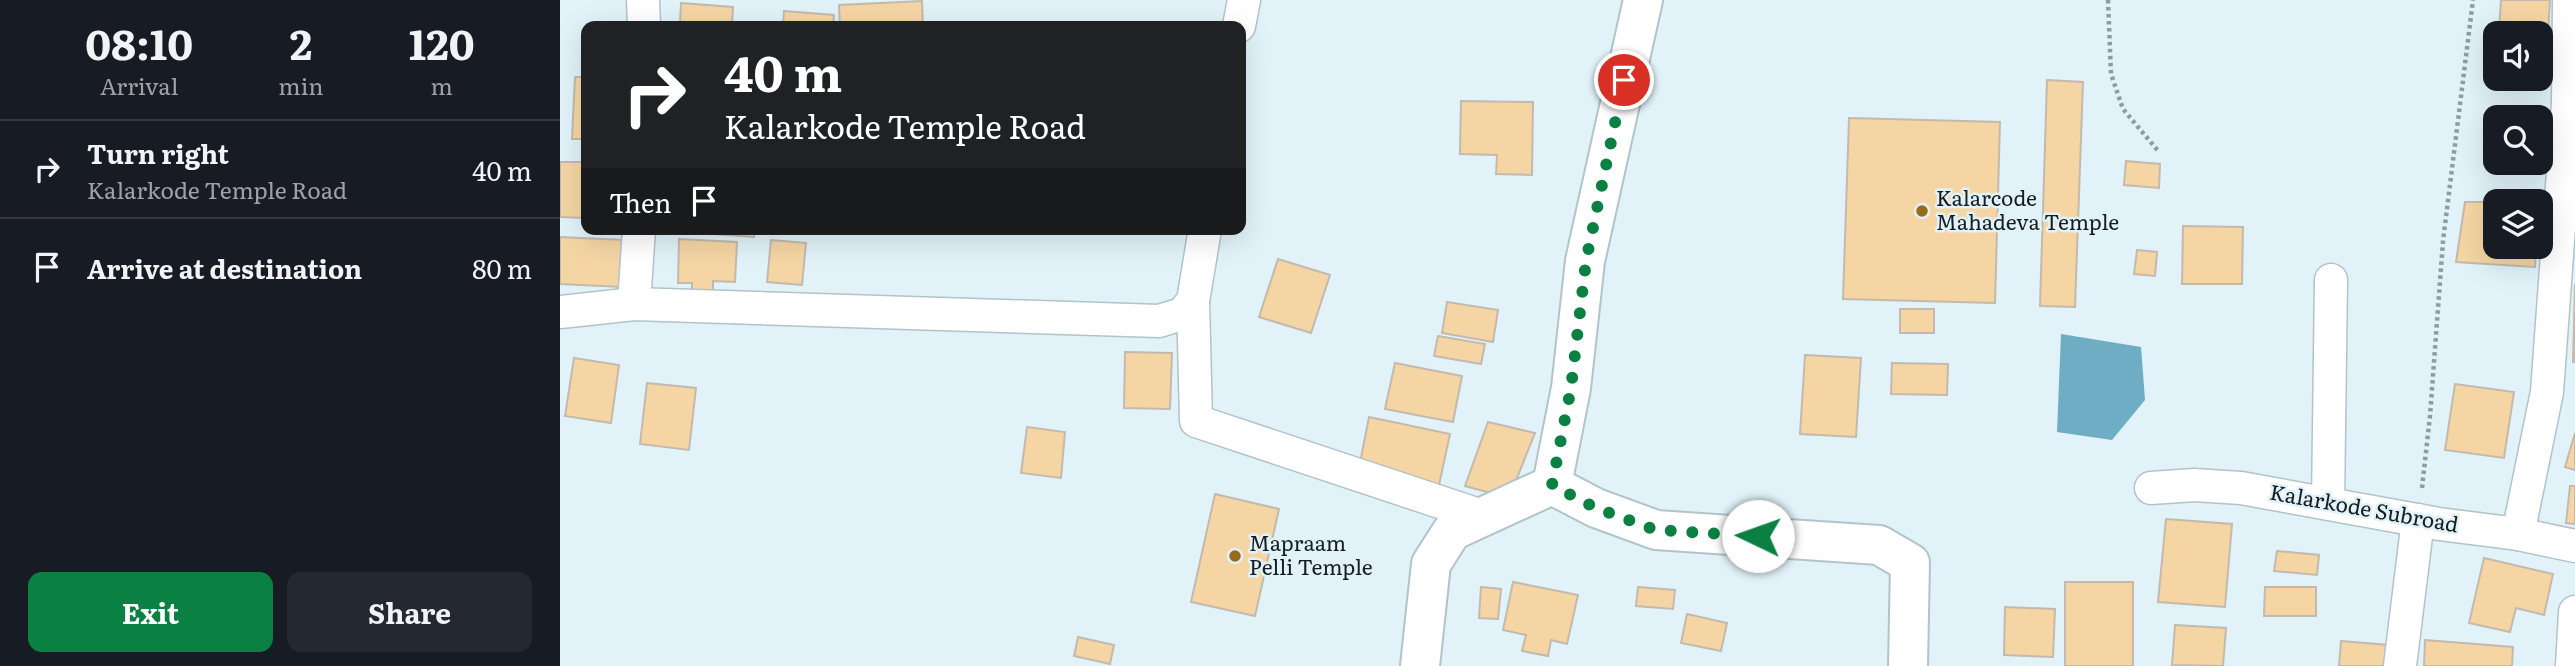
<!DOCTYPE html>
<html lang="en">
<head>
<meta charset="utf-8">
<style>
  :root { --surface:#171b24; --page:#242831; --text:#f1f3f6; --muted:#9ea1a6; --line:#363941; --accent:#0b8043 }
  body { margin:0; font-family:Literata,serif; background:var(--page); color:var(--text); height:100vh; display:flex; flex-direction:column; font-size:26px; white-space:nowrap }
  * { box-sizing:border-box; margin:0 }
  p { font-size:23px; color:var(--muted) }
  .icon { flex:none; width:38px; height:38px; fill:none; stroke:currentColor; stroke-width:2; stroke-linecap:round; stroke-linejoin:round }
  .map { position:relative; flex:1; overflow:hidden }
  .panel { display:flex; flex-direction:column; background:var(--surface); width:560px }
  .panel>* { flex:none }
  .top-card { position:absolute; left:21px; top:21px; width:665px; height:214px; border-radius:14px; box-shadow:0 7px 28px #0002; background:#202124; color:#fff; overflow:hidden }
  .buttons { position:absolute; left:1923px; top:21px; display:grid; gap:14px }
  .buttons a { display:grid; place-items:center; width:70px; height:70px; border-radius:14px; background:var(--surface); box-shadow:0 7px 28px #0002; font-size:35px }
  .pin { position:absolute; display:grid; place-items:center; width:60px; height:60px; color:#fff; margin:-30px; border:4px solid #fff; border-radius:50%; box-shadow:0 2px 7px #0007 }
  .me { position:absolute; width:77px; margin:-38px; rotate:273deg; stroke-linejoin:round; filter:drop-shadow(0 0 5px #0008) }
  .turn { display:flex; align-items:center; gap:24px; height:147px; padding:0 28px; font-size:32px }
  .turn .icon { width:91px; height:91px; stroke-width:2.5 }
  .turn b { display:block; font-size:49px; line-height:60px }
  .then { display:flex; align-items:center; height:66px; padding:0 28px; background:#0003; gap:14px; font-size:26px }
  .eta { display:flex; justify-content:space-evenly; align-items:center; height:119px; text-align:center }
  .eta b { font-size:42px; font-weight:700; line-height:49px }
  .action { display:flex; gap:14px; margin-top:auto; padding:14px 28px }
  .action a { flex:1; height:80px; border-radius:14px; background:var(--accent); color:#fff; font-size:28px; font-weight:700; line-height:80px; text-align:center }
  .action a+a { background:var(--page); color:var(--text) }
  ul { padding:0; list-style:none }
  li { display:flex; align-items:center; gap:21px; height:98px; padding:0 28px; border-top:2px solid var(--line) }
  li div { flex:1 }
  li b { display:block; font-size:26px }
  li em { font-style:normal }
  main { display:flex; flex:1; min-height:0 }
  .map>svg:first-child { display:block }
  .water { fill:#6fadc5 }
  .building { fill:#f5d5a4; stroke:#c3baad; stroke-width:2 }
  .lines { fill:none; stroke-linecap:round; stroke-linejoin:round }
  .minor-casing { stroke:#b2c3ca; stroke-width:35 }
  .secondary-casing { stroke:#b2c3ca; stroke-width:42 }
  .path { stroke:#8e9ba0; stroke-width:4.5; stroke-dasharray:3.5 3.5; stroke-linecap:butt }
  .minor { stroke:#fff; stroke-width:32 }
  .secondary { stroke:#fff; stroke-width:38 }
  .route { stroke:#0b8043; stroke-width:12; stroke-dasharray:0 21.6 }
  .poi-dot { fill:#976b19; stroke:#e1f2f9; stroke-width:2.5 }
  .labels { text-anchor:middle; stroke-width:5; stroke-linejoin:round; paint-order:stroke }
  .poi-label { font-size:21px; fill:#171d20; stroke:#e1f2f9; text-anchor:start }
  .street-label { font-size:21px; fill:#171d20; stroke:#e1f2f9 }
</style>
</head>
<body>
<main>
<section class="panel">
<div class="eta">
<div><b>08:10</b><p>Arrival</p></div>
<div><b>2</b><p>min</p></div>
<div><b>120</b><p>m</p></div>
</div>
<ul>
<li><svg class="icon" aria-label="right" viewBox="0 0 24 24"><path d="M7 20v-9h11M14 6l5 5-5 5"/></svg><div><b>Turn right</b><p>Kalarkode Temple Road</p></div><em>40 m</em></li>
<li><svg class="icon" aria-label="arrive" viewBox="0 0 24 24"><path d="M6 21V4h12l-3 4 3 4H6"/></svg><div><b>Arrive at destination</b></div><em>80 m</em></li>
</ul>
<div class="action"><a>Exit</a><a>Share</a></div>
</section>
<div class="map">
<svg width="2015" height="666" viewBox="0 0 2015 666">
  <rect width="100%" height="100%" fill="#e1f2f9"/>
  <!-- water -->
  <polygon class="water" points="1501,334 1581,347 1585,400 1552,440 1497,432"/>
  <!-- building -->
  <g class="building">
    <polygon points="1941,0 1990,0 1988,32 1939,30"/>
    <polygon points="362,1 363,26 280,26 279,5"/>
    <polygon points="121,3 173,7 172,26 174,26 131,26 131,24 120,23"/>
    <polygon points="224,11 274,15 273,26 223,26"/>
    <polygon points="15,77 26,77 26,139 12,139"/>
    <polygon points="1487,80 1523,82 1515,307 1480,306"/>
    <polygon points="901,101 973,102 972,175 936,174 937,155 900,154"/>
    <polygon points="1289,118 1440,122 1435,303 1283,299"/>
    <polygon points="1566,161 1600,164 1599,188 1564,185"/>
    <polygon points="0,162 26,162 26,218 0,217"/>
    <polygon points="1905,202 1936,202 1936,247 1976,247 1975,267 1896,262"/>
    <polygon points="1623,226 1683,227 1682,284 1622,284"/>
    <polygon points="126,229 195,229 194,237 126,232"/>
    <polygon points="0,237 64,240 62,287 0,284"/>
    <polygon points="119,239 177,242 175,282 153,281 153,297 132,296 132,283 118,283"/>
    <polygon points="211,240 246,243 242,285 207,282"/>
    <polygon points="1577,250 1597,252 1595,276 1574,274"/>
    <polygon points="718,259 770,275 751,333 699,317"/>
    <polygon points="2015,284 2015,362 2013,362"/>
    <polygon points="887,302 938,310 933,342 882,333"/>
    <rect x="1340" y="309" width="34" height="24"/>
    <polygon points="878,336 925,344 921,364 874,356"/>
    <polygon points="565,352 612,353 610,409 564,408"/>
    <polygon points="1245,355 1301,358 1296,437 1240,434"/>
    <polygon points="14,358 59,365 51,423 5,416"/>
    <polygon points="835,363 902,376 893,422 825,409"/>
    <polygon points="1332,363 1388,364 1387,395 1331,394"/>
    <polygon points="87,383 136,388 129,450 80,444"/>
    <polygon points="1895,384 1954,392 1944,458 1885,450"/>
    <polygon points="809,417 890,434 879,485 799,468"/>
    <polygon points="928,422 975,433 949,498 905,486"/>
    <polygon points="467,427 505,432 501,478 461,473"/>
    <polygon points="2015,433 2015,470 2005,467"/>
    <polygon points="2010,486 2015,486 2015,524 2006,523"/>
    <polygon points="655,494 719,509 695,616 631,602"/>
    <polygon points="1606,519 1672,524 1665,607 1598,602"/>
    <polygon points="1717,551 1759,555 1757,575 1714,571"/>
    <polygon points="1924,558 1993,574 1984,615 1956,608 1950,632 1909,623"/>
    <polygon points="953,582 1018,595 1007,644 991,640 988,656 962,651 966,635 943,630"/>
    <rect x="1505" y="582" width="68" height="84"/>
    <polygon points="921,587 941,589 938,619 919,618"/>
    <polygon points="1078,587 1115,590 1113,609 1076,606"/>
    <polygon points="1705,587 1756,587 1756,616 1704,616"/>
    <polygon points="1445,607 1495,609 1493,657 1444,655"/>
    <polygon points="1127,614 1167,623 1161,651 1121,643"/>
    <polygon points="1615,625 1666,628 1663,666 1612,665"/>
    <polygon points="518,637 554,645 550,664 514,656"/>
    <polygon points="1865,640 1953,647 1952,666 1864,666"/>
    <polygon points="1781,641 1829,645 1827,666 1779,666"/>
  </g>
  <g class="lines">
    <defs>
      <g id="minor">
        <polyline points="83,0 84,26"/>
        <polyline points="679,26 684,0"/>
        <polyline points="633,301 636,421 922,516"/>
        <polyline points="74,304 79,229"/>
        <polyline points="0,312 74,304 599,321 622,314 633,301 645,229"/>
        <polyline points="1591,488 1634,485 1681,488 1879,524 1958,534 2015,546"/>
        <polyline points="1768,503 1771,280"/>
        <polyline points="1958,534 1987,392 2008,103 2009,0"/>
        <polyline points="1840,666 1858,520"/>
        <polyline points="2012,666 2015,612"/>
      </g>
      <g id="secondary">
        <polyline points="1083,0 1025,261 1011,388 992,485 1036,508 1096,530 1319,545 1350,563 1348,666"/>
        <polyline points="860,666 871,564 892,531 992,485"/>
      </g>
    </defs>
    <!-- minor casing -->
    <use href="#minor" class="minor-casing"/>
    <!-- secondary casing -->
    <use href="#secondary" class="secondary-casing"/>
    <!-- path -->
    <g class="path">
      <polyline points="1548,0 1551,74 1563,109 1599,152"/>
      <polyline points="1862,488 1870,416 1883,241 1913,0"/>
    </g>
    <!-- minor -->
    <use href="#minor" class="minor"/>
    <!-- secondary -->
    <use href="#secondary" class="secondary"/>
  </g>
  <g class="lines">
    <!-- route -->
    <polyline class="route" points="1064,80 1026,261 1011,388 992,485 1036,508 1096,530 1198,536"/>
  </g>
  <!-- markers -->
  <g class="poi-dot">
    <circle cx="1362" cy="211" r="7"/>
    <circle cx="675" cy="556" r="7"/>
  </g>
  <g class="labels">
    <!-- poi labels -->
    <g class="poi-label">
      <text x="1376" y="206">Kalarcode<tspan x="1376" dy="24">Mahadeva Temple</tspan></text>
      <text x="689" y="551">Mapraam<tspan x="689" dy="24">Pelli Temple</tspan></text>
    </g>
    <!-- street labels -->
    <g class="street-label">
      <text transform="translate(1804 509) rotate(10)" y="7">Kalarkode Subroad</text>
    </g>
  </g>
</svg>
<div class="buttons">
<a><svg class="icon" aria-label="sound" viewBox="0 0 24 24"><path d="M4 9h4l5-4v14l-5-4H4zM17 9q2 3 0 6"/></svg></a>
<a><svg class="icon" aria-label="search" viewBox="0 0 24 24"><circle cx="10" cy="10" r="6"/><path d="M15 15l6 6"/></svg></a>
<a><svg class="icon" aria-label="layers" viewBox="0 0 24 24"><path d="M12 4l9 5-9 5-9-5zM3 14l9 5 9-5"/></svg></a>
</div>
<div class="pin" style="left:1064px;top:80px;background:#d93025"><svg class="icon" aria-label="arrive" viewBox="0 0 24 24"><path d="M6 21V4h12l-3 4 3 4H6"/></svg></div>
<svg class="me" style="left:1198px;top:536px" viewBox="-20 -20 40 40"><circle r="19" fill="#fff"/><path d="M0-13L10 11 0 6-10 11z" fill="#0b8043"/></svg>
<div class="top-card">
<div class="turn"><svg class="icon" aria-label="right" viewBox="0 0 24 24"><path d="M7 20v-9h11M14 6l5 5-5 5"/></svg><div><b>40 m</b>Kalarkode Temple Road</div></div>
<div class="then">Then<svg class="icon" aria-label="arrive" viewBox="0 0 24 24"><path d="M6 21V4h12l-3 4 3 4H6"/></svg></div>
</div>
</div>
</main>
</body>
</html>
